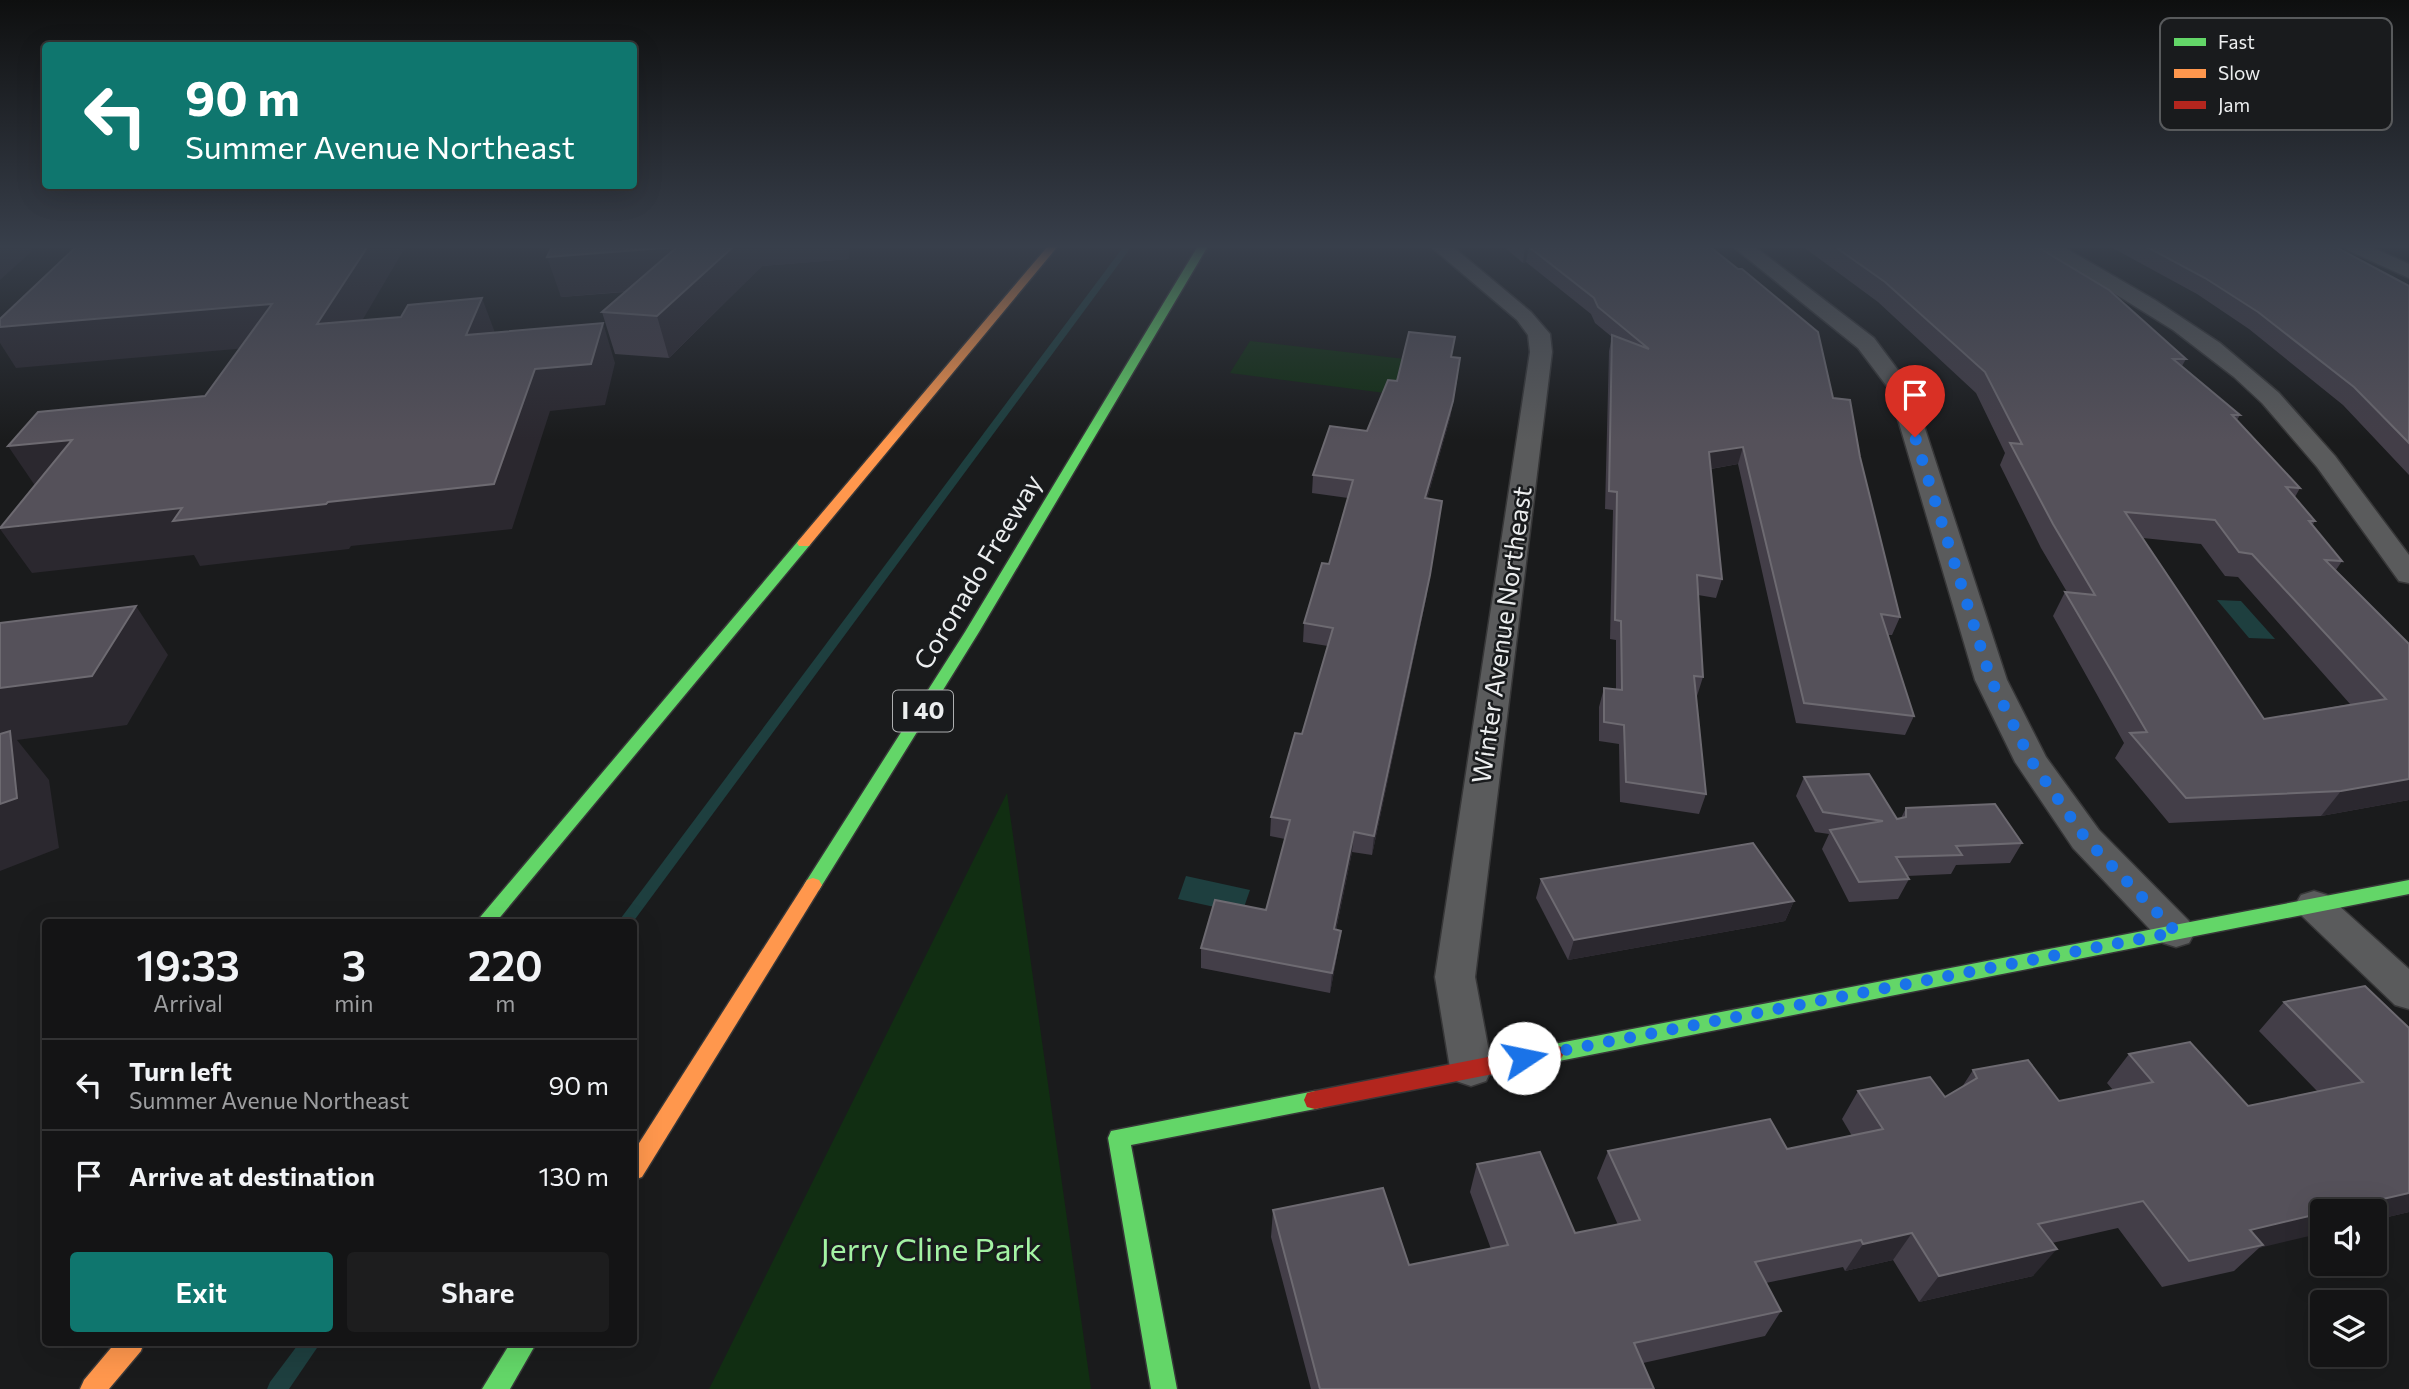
<!DOCTYPE html>
<html lang="en">
<head>
<meta charset="utf-8">
<style>
  :root { --surface:#141415; --page:#1d1d1e; --text:#f1f3f6; --muted:#9d9ea0; --line:#333334; --accent:#0f766e }
  body { margin:0; font-family:Commissioner,sans-serif; background:var(--page); color:var(--text); height:100vh; display:flex; flex-direction:column; font-size:26px; white-space:nowrap }
  * { box-sizing:border-box; margin:0 }
  p { font-size:23px; color:var(--muted) }
  .icon { flex:none; width:38px; height:38px; fill:none; stroke:currentColor; stroke-width:2; stroke-linecap:round; stroke-linejoin:round }
  .map { position:relative; flex:1; overflow:hidden }
  .drawer { position:absolute; left:42px; top:919px; width:595px; height:427px; display:flex; flex-direction:column; background:var(--surface); border-radius:7px; box-shadow:0 7px 28px #0002,0 0 0 2px var(--line) }
  .drawer>* { flex:none }
  .hud { position:absolute; left:42px; top:42px; width:595px; height:147px; border-radius:7px; box-shadow:0 7px 28px #0002,0 0 0 2px var(--line); background:#0f766e; color:#fff; overflow:hidden }
  .tools { position:absolute; left:2310px; top:1199px; display:grid; gap:14px }
  .tools a { display:grid; place-items:center; width:77px; height:77px; border-radius:7px; background:var(--surface); box-shadow:0 7px 28px #0002,0 0 0 2px var(--line); font-size:35px }
  .pin { position:absolute; display:grid; place-items:center; width:60px; height:60px; color:#fff; margin:-72px -30px; border-radius:50% 50% 50% 0; rotate:-45deg; box-shadow:0 0 7px #0007 }
  .pin .icon { rotate:45deg }
  .me { position:absolute; width:77px; margin:-38px; rotate:79deg; stroke-linejoin:round; filter:drop-shadow(0 0 5px #0008) }
  .turn { display:flex; align-items:center; gap:24px; height:147px; padding:0 28px; font-size:32px }
  .turn .icon { width:91px; height:91px; stroke-width:2.5 }
  .turn b { display:block; font-size:49px; line-height:60px }
  .eta { display:flex; justify-content:space-evenly; align-items:center; height:119px; text-align:center }
  .eta b { font-size:42px; font-weight:600; line-height:49px }
  .cta { display:flex; gap:14px; margin-top:auto; padding:14px 28px }
  .cta a { flex:1; height:80px; border-radius:7px; background:var(--accent); color:#fff; font-size:28px; font-weight:600; line-height:80px; text-align:center }
  .cta a+a { background:var(--page); color:var(--text) }
  ul { padding:0; list-style:none }
  li { display:flex; align-items:center; gap:21px; height:91px; padding:0 28px; border-top:2px solid var(--line) }
  li div { flex:1 }
  li b { display:block; font-size:26px }
  li em { font-style:normal }
  .map>svg:first-child { display:block }
  .green { fill:#112e12 }
  .water { fill:#1e3f3f }
  .lines { fill:none; stroke-linecap:round; stroke-linejoin:round }
  .stream { fill:#1e3f3f; fill-rule:evenodd }
  .street-casing { stroke:#373738; stroke-width:3 }
  .fast-casing { stroke:#373738; stroke-width:3 }
  .slow-casing { stroke:#373738; stroke-width:3 }
  .jam-casing { stroke:#373738; stroke-width:3 }
  .street { fill:#5a5b5c; fill-rule:evenodd }
  .fast { fill:#63d668; fill-rule:evenodd }
  .slow { fill:#ff974d; fill-rule:evenodd }
  .jam { fill:#b3261e; fill-rule:evenodd }
  .wall { fill:#433e48; fill-rule:evenodd }
  .shaded-wall { fill:#2b282f }
  .building { fill:#55515a; stroke:#6d6a71; stroke-width:2; fill-rule:evenodd }
  .route { stroke:#1a73e8; stroke-width:12; stroke-dasharray:0 21.6 }
  .labels { text-anchor:middle; stroke-width:5; stroke-linejoin:round; paint-order:stroke }
  .shield { fill:#191b1d; stroke:#adafb0; stroke-width:2 }
  .shield-label { font-size:24px; font-weight:bold; fill:#eceeef }
  .street-label { font-size:26px; fill:#eceeef; stroke:#191b1d }
  .near-park-label { font-size:32px; fill:#a3f3a3; stroke:#191b1d }
  .key { fill:#191b1d; stroke:#585a5c; stroke-width:2 }
  .key-label { font-size:19px; fill:#eceeef }
</style>
</head>
<body>
<div class="map">
<svg width="2409" height="1389" viewBox="0 0 2409 1389">
  <rect width="100%" height="100%" fill="#1a1b1c"/>
  <!-- green -->
  <g class="green">
    <polygon points="1250,341 1405,359 1393,394 1230,373"/>
    <polygon points="1007,793 1091,1389 709,1389"/>
  </g>
  <!-- water -->
  <g class="water">
    <polygon points="2217,600 2241,601 2275,639 2249,638"/>
    <polygon points="1186,876 1250,890 1242,913 1178,899"/>
  </g>
  <g class="lines">
    <!-- stream -->
    <g class="stream">
      <polygon points="1124,246 1132,246 633,922 618,922"/>
      <polygon points="300,1342 321,1342 289,1389 267,1389 270,1382"/>
    </g>
    <defs>
      <g id="street">
        <polygon points="1430,246 1452,246 1531,312 1550,334 1552,352 1475,977 1492,1068 1486,1081 1471,1086 1456,1081 1450,1068 1435,977 1530,352 1528,335 1517,320"/>
        <polygon points="1732,246 1754,246 1874,338 1912,389 2007,680 2046,757 2099,830 2189,921 2195,932 2189,943 2176,947 2163,943 2073,848 2015,762 1975,680 1889,389 1858,348"/>
        <polygon points="2038,246 2062,246 2155,300 2220,343 2279,393 2335,456 2409,555 2409,583 2399,581 2317,467 2262,403 2234,377 2173,330"/>
        <polygon points="2344,246 2369,246 2409,264 2409,278 2347,250"/>
        <polygon points="2314,891 2327,895 2409,969 2409,1009 2395,1005 2301,915 2295,905 2301,895"/>
      </g>
      <g id="fast">
        <polygon points="1198,246 1208,246 979,632 819,890 813,892 807,890 804,885 807,880 965,632"/>
        <polygon points="804,539 811,543 809,546 496,922 476,922 799,540"/>
        <polygon points="2409,880 2409,894 1554,1062 1547,1059 1544,1053 1547,1047 1554,1044"/>
        <polygon points="1315,1091 1323,1093 1326,1100 1323,1107 1315,1109 1131,1145 1177,1389 1151,1389 1108,1138 1111,1131"/>
        <polygon points="511,1342 537,1342 510,1389 482,1389"/>
      </g>
      <g id="slow">
        <polygon points="1048,246 1058,246 809,546 799,546 797,543 799,540"/>
        <polygon points="813,878 819,880 822,885 819,890 642,1177 634,1180 634,1151 807,880"/>
        <polygon points="116,1342 144,1342 141,1351 109,1389 80,1389 84,1380"/>
      </g>
      <polygon id="jam" points="1554,1044 1561,1047 1564,1053 1561,1059 1554,1062 1315,1109 1307,1107 1304,1100 1307,1093 1315,1091"/>
    </defs>
    <!-- street casing -->
    <use href="#street" class="street-casing"/>
    <!-- fast casing -->
    <use href="#fast" class="fast-casing"/>
    <!-- slow casing -->
    <use href="#slow" class="slow-casing"/>
    <!-- jam casing -->
    <use href="#jam" class="jam-casing"/>
    <!-- street -->
    <use href="#street" class="street"/>
    <!-- fast -->
    <use href="#fast" class="fast"/>
    <!-- slow -->
    <use href="#slow" class="slow"/>
    <!-- jam -->
    <use href="#jam" class="jam"/>
  </g>
  <!-- wall -->
  <g class="wall">
    <polygon points="552,246 849,246 849,259 762,266 669,358 615,354 602,312 625,292 561,297"/>
    <polygon points="1503,246 1709,246 1833,398 1860,457 1900,617 1892,635 1888,635 1914,716 1905,735 1796,723 1738,464 1711,469 1722,579 1716,598 1698,595 1703,677 1697,696 1696,696 1706,794 1699,814 1620,802 1619,744 1599,741 1599,707 1604,688 1616,690 1616,640 1610,639 1613,510 1605,509 1609,351 1612,337 1595,323 1591,314 1526,262 1523,263"/>
    <path d="M1802,246H2036L2186,359L2182,366L2240,415L2237,420L2300,488L2295,497L2315,521L2312,526L2342,561L2336,570L2409,644V800L2321,816L2169,823L2115,758L2124,743L2053,616L2065,592H2067L2041,548L2000,465L2005,453L1976,393L1878,302ZM2143,538L2201,544L2225,576L2238,577L2350,704L2264,719Z"/>
    <polygon points="2109,246 2334,246 2409,286 2409,475 2343,405 2249,329 2197,294"/>
    <polygon points="1452,357 1458,375 1450,418 1427,499 1427,594 1372,855 1352,852 1336,930 1341,931 1338,950 1330,993 1201,968 1201,948 1266,910 1285,839 1270,836 1271,817 1302,734 1328,646 1303,642 1304,623 1329,564 1348,498 1312,493 1313,475 1367,431 1397,381"/>
    <polygon points="1804,777 1897,819 1901,818 1906,808 2022,843 2010,863 1956,865 1951,874 1907,876 1909,879 1898,899 1849,902 1822,849 1829,834 1815,832 1796,796"/>
    <polygon points="1541,879 1794,901 1785,921 1568,960 1536,898"/>
    <polygon points="2284,1002 2409,1028 2409,1212 2375,1220 2375,1211 2259,1248 2234,1271 2162,1287 2118,1228 2052,1243 2033,1276 1919,1302 1893,1260 1845,1271 1843,1267 1766,1283 1781,1311 1765,1336 1643,1363 1654,1389 1311,1389 1271,1237 1273,1210 1409,1265 1491,1249 1470,1192 1477,1164 1575,1233 1618,1225 1597,1178 1608,1151 1787,1149 1852,1136 1842,1119 1858,1091 1945,1097 1962,1087 1973,1070 2059,1101 2113,1090 2107,1083 2129,1054 2248,1106 2317,1091 2259,1031"/>
  </g>
  <!-- shaded-wall -->
  <g class="shaded-wall">
    <polygon points="0,246 29,246 32,251 0,280"/>
    <polygon points="368,246 406,246 336,365 317,324"/>
    <polygon points="734,246 849,246 849,259 762,266 669,358 657,316"/>
    <polygon points="677,247 688,286 561,297 547,257"/>
    <polygon points="1525,247 1529,247 1526,262 1523,263"/>
    <polygon points="482,298 497,338 466,335"/>
    <polygon points="272,304 292,344 16,368 0,343 0,327"/>
    <polygon points="603,323 615,363 605,405 550,411 512,529 351,546 349,549 200,566 194,555 32,573 0,529 182,508 328,502 535,369"/>
    <polygon points="1460,358 1450,418 1422,517 1425,498"/>
    <polygon points="72,440 38,490 8,446"/>
    <polygon points="1743,447 1738,464 1704,470 1709,452"/>
    <polygon points="1442,501 1427,594 1372,855 1374,836"/>
    <polygon points="136,606 168,655 127,725 17,740 49,780 59,848 0,871 0,688"/>
    <polygon points="2409,779 2409,800 2321,816 2341,791"/>
    <polygon points="1354,832 1352,852 1332,949 1334,929"/>
    <polygon points="1794,901 1785,921 1568,960 1574,940"/>
    <polygon points="1341,931 1338,950 1330,993 1332,973"/>
    <polygon points="2409,1193 2409,1212 2375,1220 2375,1211 2331,1211"/>
    <polygon points="2322,1213 2322,1233 2259,1248 2263,1245 2250,1230"/>
    <polygon points="1912,1233 1893,1260 1845,1271 1863,1244"/>
    <polygon points="2057,1249 2033,1276 1919,1302 1939,1276"/>
  </g>
  <!-- building -->
  <g class="building">
    <polygon points="77,246 368,246 317,324 401,317 408,305 482,298 466,335 603,323 591,364 535,369 494,484 328,502 326,504 173,521 182,508 0,528 72,440 8,446 38,412 205,396 272,304 0,327 0,319"/>
    <polygon points="552,246 734,246 657,316 602,312 677,247 547,257"/>
    <polygon points="1523,246 1709,246 1738,269 1742,269 1818,332 1833,398 1850,400 1860,457 1900,617 1881,614 1914,716 1804,703 1743,447 1709,452 1722,579 1697,575 1703,677 1694,676 1706,794 1626,782 1624,725 1604,722 1604,688 1622,690 1621,621 1615,620 1617,492 1609,491 1612,335 1649,349 1598,307 1594,298 1529,247 1525,247"/>
    <path d="M1834,246H2036L2109,290L2186,359H2173L2240,415H2232L2300,488L2286,487L2315,521H2309L2342,561L2325,560L2409,644V779L2341,791L2186,798L2130,733L2147,732L2065,592L2095,595L2053,524L2010,443L2022,444L1985,372L1885,282ZM2125,512L2215,520L2239,552L2252,554L2386,699L2264,719Z"/>
    <polygon points="2145,246 2334,246 2409,286 2409,443 2354,387 2258,312 2205,278"/>
    <polygon points="1409,332 1455,337 1451,357 1460,358 1453,401 1425,498 1442,501 1430,575 1374,836 1354,832 1334,929 1341,931 1332,973 1201,948 1215,900 1266,910 1290,820 1271,817 1295,733 1302,734 1333,628 1304,623 1322,563 1329,564 1353,480 1313,475 1330,426 1367,431 1388,380 1397,381"/>
    <polygon points="136,606 92,676 0,688 0,623"/>
    <polygon points="10,731 17,798 0,804 0,734"/>
    <polygon points="1869,774 1897,819 1906,817 1906,808 1995,804 2022,843 1956,846 1962,855 1896,857 1909,879 1859,882 1830,830 1883,821 1823,812 1804,777"/>
    <polygon points="1753,843 1794,901 1574,940 1541,879"/>
    <polygon points="2365,986 2409,1028 2409,1193 2331,1211 2322,1211 2322,1213 2250,1230 2263,1245 2189,1261 2143,1201 2038,1224 2057,1249 1939,1276 1912,1233 1863,1244 1861,1240 1755,1262 1781,1311 1634,1343 1654,1389 1320,1389 1273,1210 1383,1188 1409,1265 1508,1245 1477,1164 1540,1152 1575,1233 1640,1220 1608,1151 1770,1119 1787,1149 1883,1129 1858,1091 1930,1077 1945,1097 1977,1078 1973,1070 2028,1060 2059,1101 2153,1082 2129,1054 2190,1042 2248,1106 2363,1082 2284,1002"/>
  </g>
  <!-- sky -->
  <linearGradient id="sky" x2="0" y2="1"><stop stop-color="#0e0f0f"/><stop offset="0.56" stop-color="#383f4b"/><stop offset="1" stop-color="#383f4b" stop-opacity="0"/></linearGradient>
  <rect width="2409" height="440" fill="url(#sky)"/>
  <g class="lines">
    <!-- route -->
    <polyline class="route" points="1524,1058 2176,932 2086,839 2032,762 1991,680 1915,437"/>
  </g>
  <g class="labels">
    <!-- shield labels -->
    <rect class="shield" x="893" y="690.5" width="60" height="41" rx="5"/>
    <g class="shield-label">
      <text x="923" y="719">I 40</text>
    </g>
    <!-- street labels -->
    <g class="street-label">
      <text transform="translate(978 572) rotate(-59)" y="9">Coronado Freeway</text>
      <text transform="translate(1502 635) rotate(-82)" y="9">Winter Avenue Northeast</text>
    </g>
    <!-- near-park labels -->
    <g class="near-park-label">
      <text x="931" y="1261">Jerry Cline Park</text>
    </g>
  </g>
  <!-- legend -->
  <rect x="2160" y="18" width="232" height="112" rx="10" class="key"/>
  <rect x="2174" y="38" width="32" height="8" fill="#63d668"/>
  <rect x="2174" y="69" width="32" height="9" fill="#ff974d"/>
  <rect x="2174" y="101" width="32" height="8" fill="#b3261e"/>
  <g class="key-label">
    <text x="2218" y="49">Fast</text>
    <text x="2218" y="80">Slow</text>
    <text x="2218" y="112">Jam</text>
  </g>
</svg>
<div class="tools">
<a><svg class="icon" aria-label="sound" viewBox="0 0 24 24"><path d="M4 9h4l5-4v14l-5-4H4zM17 9q2 3 0 6"/></svg></a>
<a><svg class="icon" aria-label="layers" viewBox="0 0 24 24"><path d="M12 4l9 5-9 5-9-5zM3 14l9 5 9-5"/></svg></a>
</div>
<div class="pin" style="left:1915px;top:437px;background:#d93025"><svg class="icon" aria-label="arrive" viewBox="0 0 24 24"><path d="M6 21V4h12l-3 4 3 4H6"/></svg></div>
<svg class="me" style="left:1524px;top:1058px" viewBox="-20 -20 40 40"><circle r="19" fill="#fff"/><path d="M0-13L10 11 0 6-10 11z" fill="#1a73e8"/></svg>
<div class="hud">
<div class="turn"><svg class="icon" aria-label="left" viewBox="0 0 24 24"><path d="M17 20v-9H6M10 6l-5 5 5 5"/></svg><div><b>90 m</b>Summer Avenue Northeast</div></div>
</div>
<section class="drawer">
<div class="eta">
<div><b>19:33</b><p>Arrival</p></div>
<div><b>3</b><p>min</p></div>
<div><b>220</b><p>m</p></div>
</div>
<ul>
<li><svg class="icon" aria-label="left" viewBox="0 0 24 24"><path d="M17 20v-9H6M10 6l-5 5 5 5"/></svg><div><b>Turn left</b><p>Summer Avenue Northeast</p></div><em>90 m</em></li>
<li><svg class="icon" aria-label="arrive" viewBox="0 0 24 24"><path d="M6 21V4h12l-3 4 3 4H6"/></svg><div><b>Arrive at destination</b></div><em>130 m</em></li>
</ul>
<div class="cta"><a>Exit</a><a>Share</a></div>
</section>
</div>
</body>
</html>
